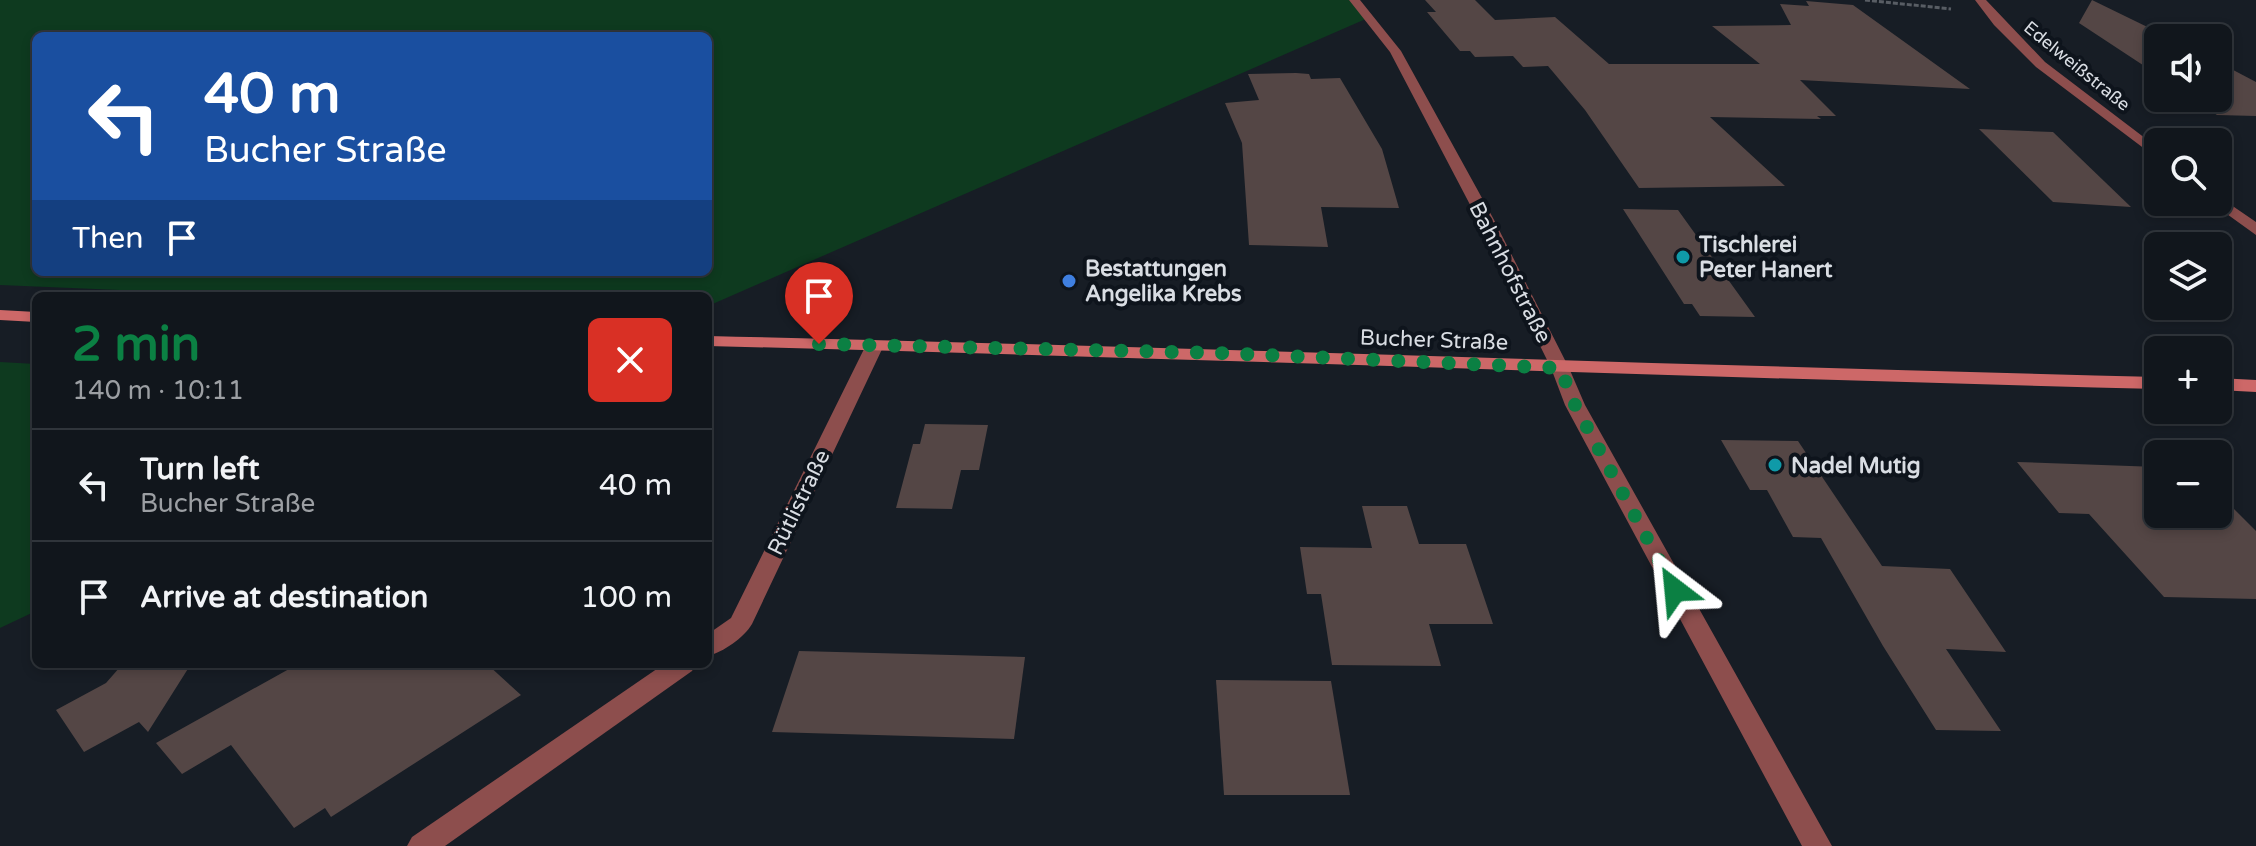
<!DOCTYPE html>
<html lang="en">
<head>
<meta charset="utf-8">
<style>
  :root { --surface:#11161c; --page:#1a1f25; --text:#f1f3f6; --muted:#9c9fa3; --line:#30353b; --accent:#0b8043 }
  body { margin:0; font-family:"Varela Round",sans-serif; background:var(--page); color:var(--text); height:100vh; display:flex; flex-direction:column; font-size:30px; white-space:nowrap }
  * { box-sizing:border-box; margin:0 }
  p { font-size:26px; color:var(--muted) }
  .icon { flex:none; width:44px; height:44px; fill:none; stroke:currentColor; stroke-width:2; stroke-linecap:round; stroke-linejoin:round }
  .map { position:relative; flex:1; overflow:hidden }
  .drawer { position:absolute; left:32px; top:292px; width:680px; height:376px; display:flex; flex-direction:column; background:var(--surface); border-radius:12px; box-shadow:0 4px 12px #0003,0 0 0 2px var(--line) }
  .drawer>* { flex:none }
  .hud { position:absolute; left:32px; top:32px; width:680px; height:244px; border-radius:12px; box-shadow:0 4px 12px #0003,0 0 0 2px var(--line); background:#1a4fa0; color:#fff; overflow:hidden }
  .tools { position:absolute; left:2144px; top:24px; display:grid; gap:16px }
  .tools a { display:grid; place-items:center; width:88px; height:88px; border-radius:12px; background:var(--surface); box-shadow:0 4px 12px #0003,0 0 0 2px var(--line); font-size:40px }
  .pin { position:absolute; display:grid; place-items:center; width:68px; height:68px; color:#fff; margin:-82px -34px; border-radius:50% 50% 50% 0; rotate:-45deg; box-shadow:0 0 8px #0007 }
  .pin .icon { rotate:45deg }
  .me { position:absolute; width:88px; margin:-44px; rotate:331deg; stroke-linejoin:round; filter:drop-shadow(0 0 6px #0008) }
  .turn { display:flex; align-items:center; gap:28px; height:168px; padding:0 40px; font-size:36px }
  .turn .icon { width:104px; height:104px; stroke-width:2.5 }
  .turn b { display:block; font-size:56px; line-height:68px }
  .then { display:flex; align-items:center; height:76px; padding:0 40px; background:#0003; gap:16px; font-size:30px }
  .round { display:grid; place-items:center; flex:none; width:84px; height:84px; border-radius:12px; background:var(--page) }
  .overview { display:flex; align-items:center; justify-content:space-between; height:136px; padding:0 40px }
  h1 { font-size:48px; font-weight:700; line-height:60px; color:var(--accent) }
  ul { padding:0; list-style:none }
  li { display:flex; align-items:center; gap:24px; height:112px; padding:0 40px; border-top:2px solid var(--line) }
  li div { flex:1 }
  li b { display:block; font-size:30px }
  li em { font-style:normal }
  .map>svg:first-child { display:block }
  .green { fill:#0e3a1f; fill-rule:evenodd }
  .building { fill:#544645 }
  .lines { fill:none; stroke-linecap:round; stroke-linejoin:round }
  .path { stroke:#585d64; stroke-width:3; stroke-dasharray:5 2; stroke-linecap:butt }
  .minor { fill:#8d4e4d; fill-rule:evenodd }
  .tertiary { fill:#8d4e4d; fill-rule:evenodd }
  .secondary { fill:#cd6868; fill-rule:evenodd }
  .route { stroke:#0b8043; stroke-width:14; stroke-dasharray:0 25.2 }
  .culture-dot { fill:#0f9aa8; stroke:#0e141c; stroke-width:3 }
  .shop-dot { fill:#3f7fe0; stroke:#0e141c; stroke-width:3 }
  .labels { text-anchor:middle; stroke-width:8; stroke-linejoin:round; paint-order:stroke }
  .far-street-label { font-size:18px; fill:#d9dde3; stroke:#0e141c }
  .poi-label { font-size:22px; font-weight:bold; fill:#d9dde3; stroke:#0e141c; text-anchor:start }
  .street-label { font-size:22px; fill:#d9dde3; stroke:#0e141c }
</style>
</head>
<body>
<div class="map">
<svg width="2256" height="846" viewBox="0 0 2256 846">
  <rect width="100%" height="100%" fill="#171d25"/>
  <!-- green -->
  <g class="green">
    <path d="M0,0H1351L1368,18L708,306V296H260L0,285ZM36,36H708V272H36Z"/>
    <polygon points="0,362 36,364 36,611 0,628"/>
  </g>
  <!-- building -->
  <g class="building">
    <polygon points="1425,0 1475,0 1495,20 1555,17 1609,64 1760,64 1712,26 1791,25 1780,4 1809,6 1806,1 1853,5 1970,89 1800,80 1836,116 1817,116 1821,119 1710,117 1785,186 1639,188 1585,110 1548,66 1523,67 1513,56 1475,57 1470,51 1460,51 1427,12 1436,12"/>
    <polygon points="2092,0 2170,38 2158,38 2158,75 2079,23"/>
    <polygon points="2218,62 2256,82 2256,116 2217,115 2192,98 2218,98"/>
    <polygon points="1296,73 1309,74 1311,79 1340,78 1382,149 1399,208 1321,207 1328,247 1249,245 1242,143 1225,103 1259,100 1248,74"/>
    <polygon points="1979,129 2053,132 2131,207 2053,202"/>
    <polygon points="1623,209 1678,210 1755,317 1700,316 1692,304 1684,304"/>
    <polygon points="925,424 988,425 979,470 961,470 952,509 896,508 913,444 920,444"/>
    <polygon points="1721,440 1798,441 1882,566 1950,569 2006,652 1946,649 2001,731 1936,730 1883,646 1821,538 1793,537 1767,490 1750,490"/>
    <polygon points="2017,462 2158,467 2158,514 2218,514 2218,493 2256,531 2256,599 2164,597 2089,514 2059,513"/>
    <polygon points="1362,506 1407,506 1419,544 1466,544 1493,624 1429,624 1441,666 1332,665 1321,594 1307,594 1300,547 1372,548"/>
    <polygon points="799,651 1025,657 1014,739 772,732"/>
    <polygon points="156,664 191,664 148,732 139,722 84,752 56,710 106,683 120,667"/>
    <polygon points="298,664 487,664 521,695 331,817 325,808 294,828 231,745 182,774 156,743"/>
    <polygon points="1216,680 1331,681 1350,795 1224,795"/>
  </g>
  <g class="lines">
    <!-- path -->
    <g class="path">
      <polyline points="1865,0 1951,9"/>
      <polyline points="2148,106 2179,107"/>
    </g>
    <!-- minor -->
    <g class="minor">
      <polygon points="1975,0 1986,0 2045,62 2158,148 2158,159 2036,67 1994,25"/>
      <polygon points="2218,196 2256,222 2256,235 2213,204 2211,202 2218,202"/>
      <path d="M875,340L884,345L752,624C744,638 723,652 708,656V634L731,618L866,345Z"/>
      <polygon points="1560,362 1569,368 1585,405 1832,846 1802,846 1565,405 1551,368"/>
      <polygon points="664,664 696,664 692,671 445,846 407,846 412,837"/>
    </g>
    <!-- tertiary -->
    <polygon class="tertiary" points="1349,0 1360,0 1401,51 1493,218 1569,368 1567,372 1560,374 1551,368 1477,218 1390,52"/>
    <!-- secondary -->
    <g class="secondary">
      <polygon points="0,310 36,312 36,322 0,320"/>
      <path d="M708,336C1191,347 1675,365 2158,377V389C1675,377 1191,358 708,346Z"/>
      <polygon points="2218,378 2256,380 2256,392 2218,390"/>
    </g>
  </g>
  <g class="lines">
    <!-- route -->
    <polyline class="route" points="819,344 1219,353 1560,368 1575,405 1675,590"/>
  </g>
  <!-- markers -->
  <g class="culture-dot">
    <circle cx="1683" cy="257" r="8"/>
    <circle cx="1775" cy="465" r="8"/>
  </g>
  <circle class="shop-dot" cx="1069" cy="281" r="8"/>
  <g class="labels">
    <!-- far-street labels -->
    <g class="far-street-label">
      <text transform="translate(2077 66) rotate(39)" y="6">Edelweißstraße</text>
    </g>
    <!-- poi labels -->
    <g class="poi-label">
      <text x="1699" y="252">Tischlerei<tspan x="1699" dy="25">Peter Hanert</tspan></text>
      <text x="1085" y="276">Bestattungen<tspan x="1085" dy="25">Angelika Krebs</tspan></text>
      <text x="1791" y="473">Nadel Mutig</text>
    </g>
    <!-- street labels -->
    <g class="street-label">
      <text transform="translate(1511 272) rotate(63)" y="8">Bahnhofstraße</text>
      <text transform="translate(1434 339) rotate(2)" y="8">Bucher Straße</text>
      <text transform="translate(798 502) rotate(-64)" y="8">Rütlistraße</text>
    </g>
  </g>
</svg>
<div class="tools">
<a><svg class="icon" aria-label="sound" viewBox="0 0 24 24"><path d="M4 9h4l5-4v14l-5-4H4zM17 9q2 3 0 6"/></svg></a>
<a><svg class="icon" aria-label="search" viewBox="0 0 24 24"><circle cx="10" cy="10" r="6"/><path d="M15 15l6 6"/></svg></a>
<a><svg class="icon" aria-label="layers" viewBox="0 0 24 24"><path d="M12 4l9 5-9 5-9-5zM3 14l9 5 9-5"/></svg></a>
<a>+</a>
<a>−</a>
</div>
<div class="pin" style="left:819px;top:344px;background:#d93025"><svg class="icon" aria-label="arrive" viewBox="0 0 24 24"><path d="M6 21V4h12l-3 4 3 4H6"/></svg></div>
<svg class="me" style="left:1675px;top:590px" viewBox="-20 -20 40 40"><path d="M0-17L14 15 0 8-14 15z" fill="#0b8043" stroke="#fff" stroke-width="4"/></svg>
<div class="hud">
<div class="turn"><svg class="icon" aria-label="left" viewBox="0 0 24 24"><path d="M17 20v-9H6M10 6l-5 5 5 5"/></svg><div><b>40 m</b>Bucher Straße</div></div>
<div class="then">Then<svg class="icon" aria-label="arrive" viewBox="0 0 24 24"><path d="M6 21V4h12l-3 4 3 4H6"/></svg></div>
</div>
<section class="drawer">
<div class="overview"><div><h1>2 min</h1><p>140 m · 10:11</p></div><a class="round" style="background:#d93025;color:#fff"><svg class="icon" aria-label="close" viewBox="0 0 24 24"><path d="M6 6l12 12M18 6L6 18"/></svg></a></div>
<ul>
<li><svg class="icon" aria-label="left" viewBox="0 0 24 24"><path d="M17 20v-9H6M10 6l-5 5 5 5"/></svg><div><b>Turn left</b><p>Bucher Straße</p></div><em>40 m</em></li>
<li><svg class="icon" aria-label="arrive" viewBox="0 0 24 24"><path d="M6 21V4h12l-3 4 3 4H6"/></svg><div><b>Arrive at destination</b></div><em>100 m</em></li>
</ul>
</section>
</div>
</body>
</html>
